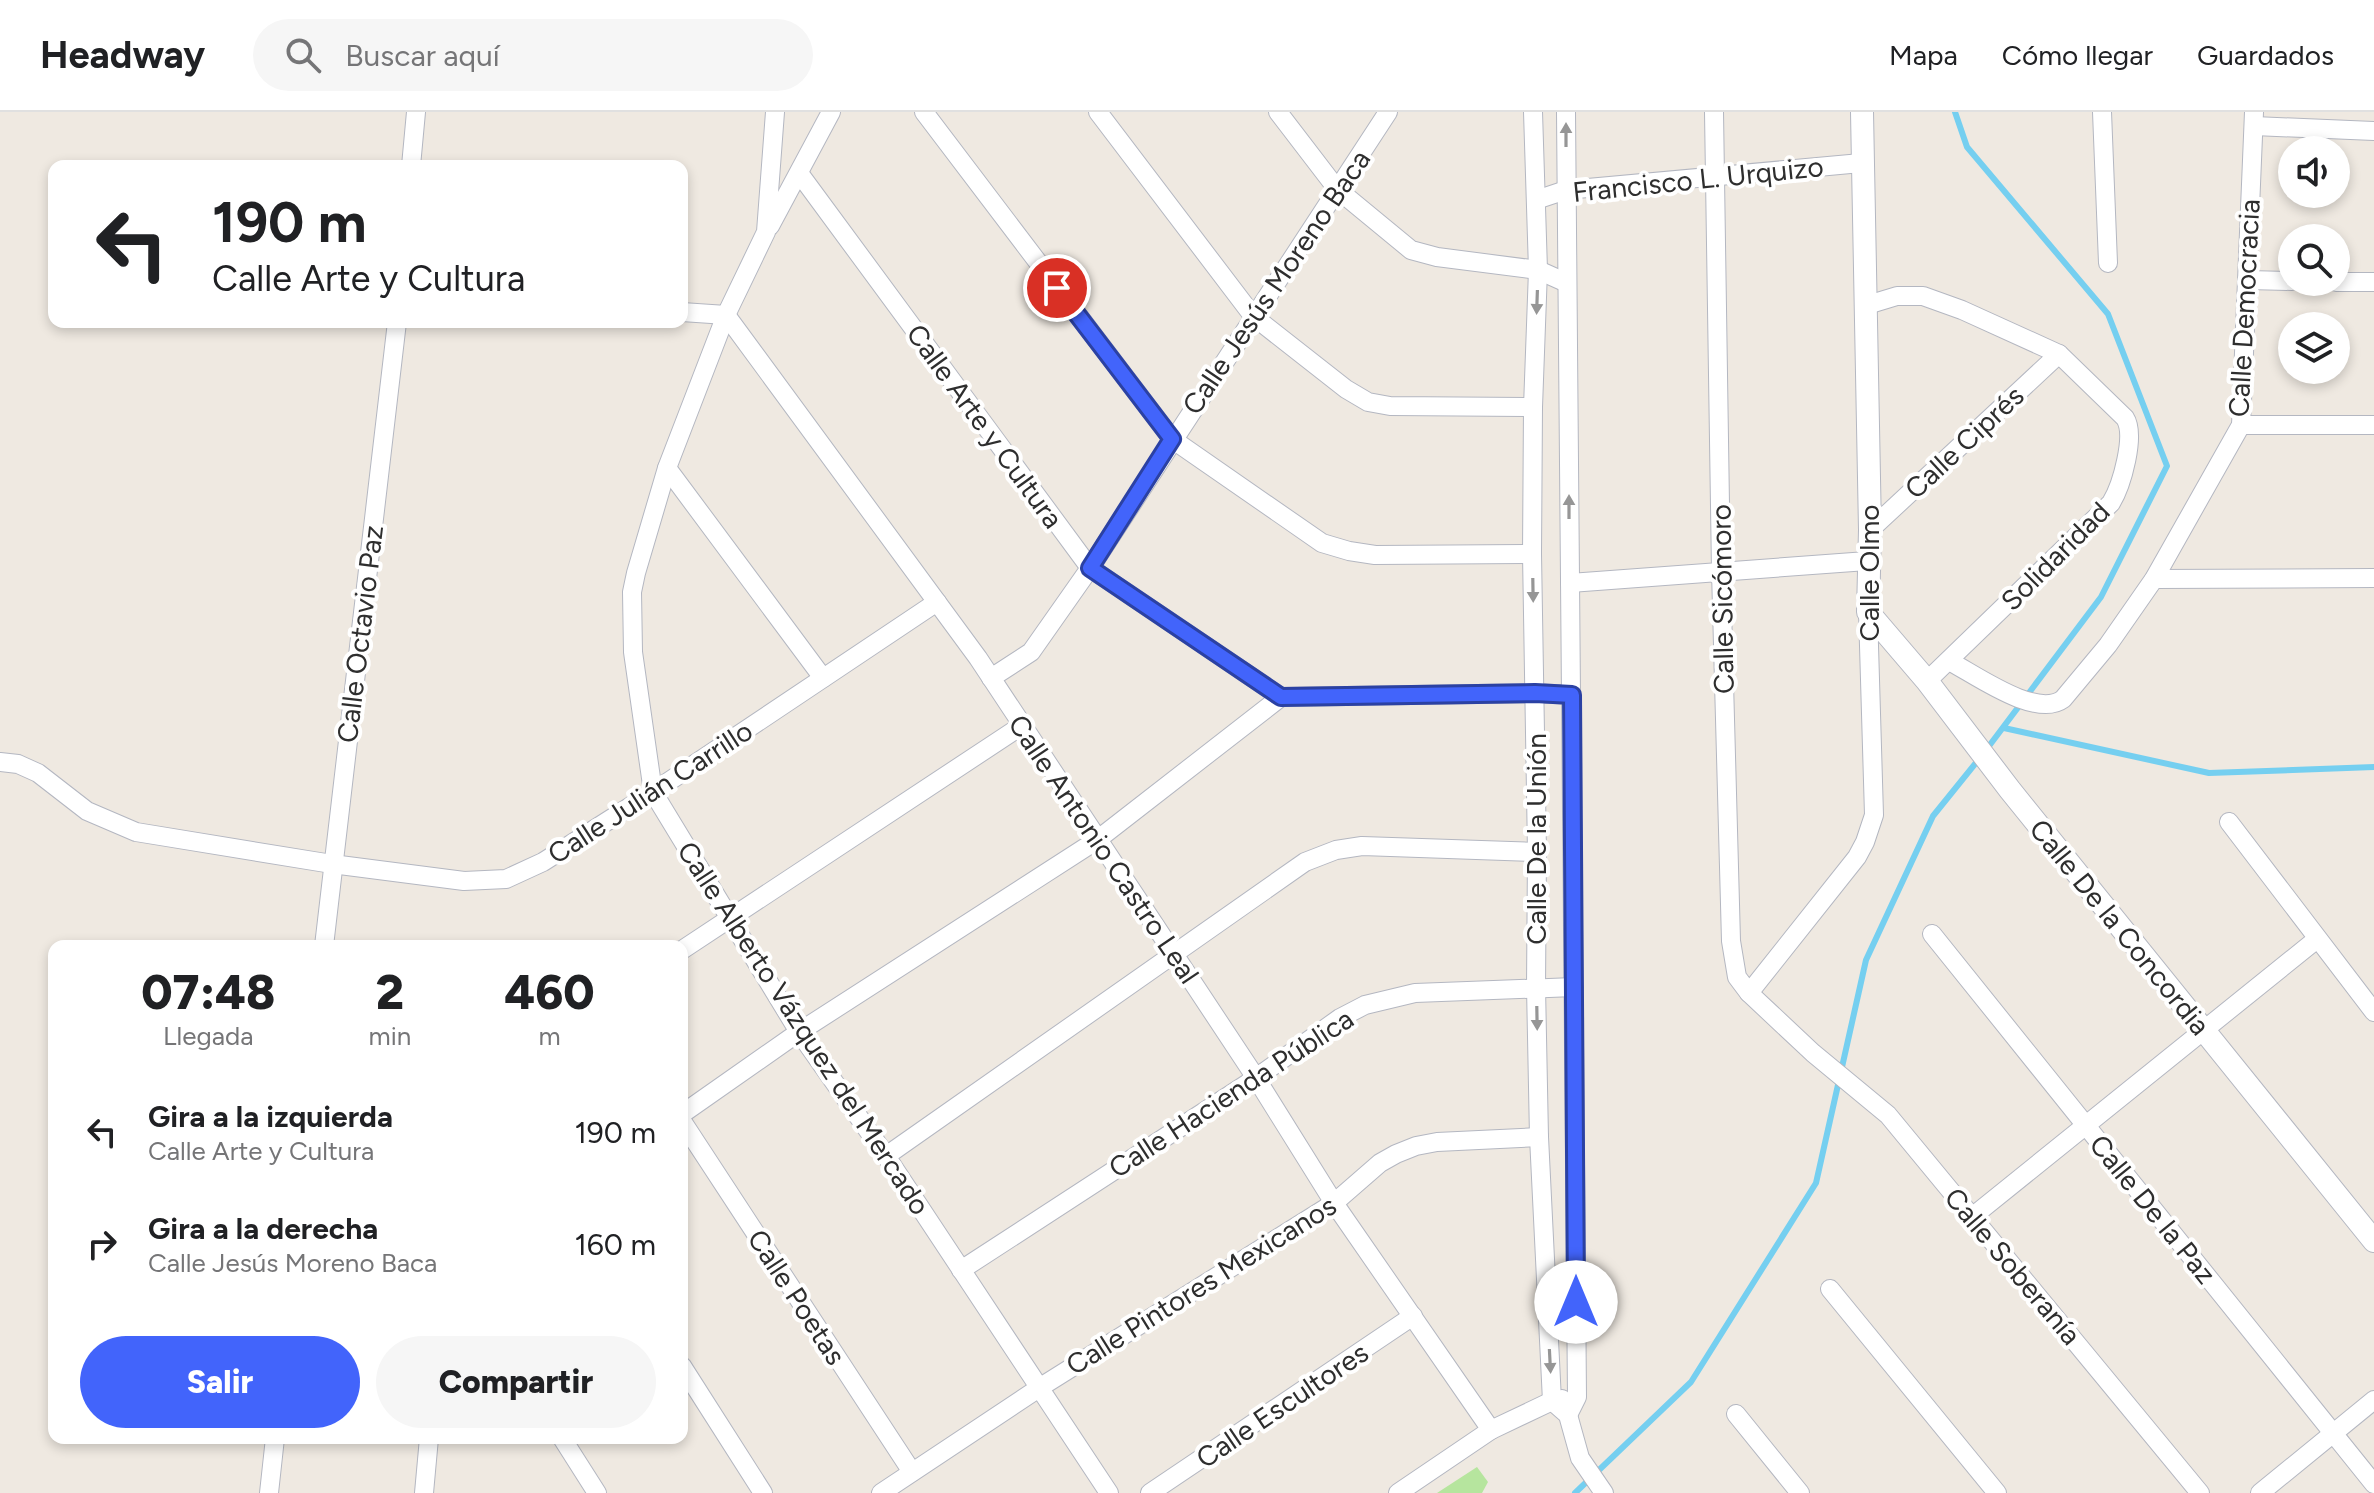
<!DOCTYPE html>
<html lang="es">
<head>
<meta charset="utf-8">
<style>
  :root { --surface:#fff; --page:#f6f6f6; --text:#202124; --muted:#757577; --line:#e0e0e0; --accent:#4264fb }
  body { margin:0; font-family:Figtree,sans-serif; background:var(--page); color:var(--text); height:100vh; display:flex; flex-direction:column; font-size:30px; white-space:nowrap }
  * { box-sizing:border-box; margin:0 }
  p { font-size:26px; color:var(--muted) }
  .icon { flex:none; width:44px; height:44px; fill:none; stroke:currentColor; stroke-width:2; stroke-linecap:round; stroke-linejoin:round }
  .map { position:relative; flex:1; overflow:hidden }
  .panel { position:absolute; left:48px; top:828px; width:640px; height:504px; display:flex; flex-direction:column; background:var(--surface); border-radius:16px; box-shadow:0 4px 12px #0003 }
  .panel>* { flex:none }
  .top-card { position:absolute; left:48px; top:48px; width:640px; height:168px; border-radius:16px; box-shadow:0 4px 12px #0003; background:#fff; color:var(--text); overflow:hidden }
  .controls { position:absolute; left:2278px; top:24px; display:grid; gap:16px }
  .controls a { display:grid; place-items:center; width:72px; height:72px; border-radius:50%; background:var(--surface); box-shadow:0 4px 12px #0003; font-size:40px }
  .pin { position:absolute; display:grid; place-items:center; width:68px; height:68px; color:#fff; margin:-34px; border:4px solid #fff; border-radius:50%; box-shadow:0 2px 8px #0007 }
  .me { position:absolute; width:88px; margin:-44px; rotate:0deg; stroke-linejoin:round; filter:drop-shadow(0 0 6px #0008) }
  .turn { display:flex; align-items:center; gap:28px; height:168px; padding:0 32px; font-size:36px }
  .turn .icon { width:104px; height:104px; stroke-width:2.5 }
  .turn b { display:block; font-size:56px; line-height:68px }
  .eta { display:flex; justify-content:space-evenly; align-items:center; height:136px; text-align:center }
  .eta b { font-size:48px; font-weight:800; line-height:56px }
  .action { display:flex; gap:16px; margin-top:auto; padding:16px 32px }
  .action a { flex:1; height:92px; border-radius:48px; background:var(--accent); color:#fff; font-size:32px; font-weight:800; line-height:92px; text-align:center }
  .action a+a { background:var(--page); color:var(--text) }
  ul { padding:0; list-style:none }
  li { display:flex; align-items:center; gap:24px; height:112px; padding:0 32px }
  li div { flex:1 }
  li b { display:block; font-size:30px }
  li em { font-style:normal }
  header { display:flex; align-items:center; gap:48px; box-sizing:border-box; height:112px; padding:0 40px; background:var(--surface); border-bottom:2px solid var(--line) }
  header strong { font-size:38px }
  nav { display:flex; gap:44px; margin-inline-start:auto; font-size:28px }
  .search { width:560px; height:72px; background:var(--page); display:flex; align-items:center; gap:20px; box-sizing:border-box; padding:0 28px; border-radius:44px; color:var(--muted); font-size:30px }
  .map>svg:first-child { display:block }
  .green { fill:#b6e59e }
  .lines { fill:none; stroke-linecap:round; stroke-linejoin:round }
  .stream { stroke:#75cff0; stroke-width:6 }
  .minor-casing { stroke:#b4b7c1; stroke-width:20 }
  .tertiary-casing { stroke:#b4b7c1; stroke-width:24 }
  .minor { stroke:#fff; stroke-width:18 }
  .tertiary { stroke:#fff; stroke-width:22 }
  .oneway { fill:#969696 }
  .route-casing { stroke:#2b41a3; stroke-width:20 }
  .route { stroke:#4264fb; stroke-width:14 }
  .labels { text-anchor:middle; stroke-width:8; stroke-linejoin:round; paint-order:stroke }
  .street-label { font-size:28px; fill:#2e2e2e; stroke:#fff }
</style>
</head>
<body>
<header>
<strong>Headway</strong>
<div class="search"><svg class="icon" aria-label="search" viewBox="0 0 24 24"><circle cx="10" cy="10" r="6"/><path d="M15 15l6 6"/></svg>Buscar aquí</div>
<nav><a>Mapa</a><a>Cómo llegar</a><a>Guardados</a></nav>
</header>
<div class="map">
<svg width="2374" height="1381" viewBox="0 0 2374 1381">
  <rect width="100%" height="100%" fill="#efe9e1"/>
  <!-- green -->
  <polygon class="green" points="1477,1355 1488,1370 1482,1381 1437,1381"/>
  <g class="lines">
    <!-- stream -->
    <g class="stream">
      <polyline points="1955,0 1967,35 2108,202 2167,354 2101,485 1986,638"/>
      <polyline points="2004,616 2209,661 2374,655"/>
      <polyline points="1575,1381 1691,1270 1816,1071 1866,848 1933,704 1979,647"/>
    </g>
    <defs>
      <g id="minor">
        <polyline points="775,0 766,120 726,203 667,356 636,461 632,480 633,540 653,680 799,920 886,1044 1109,1381"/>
        <polyline points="924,0 1172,327 1322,431 1349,439 1375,443 1532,442"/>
        <polyline points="1098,0 1253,204 1346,277 1368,290 1390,294 1533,295"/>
        <polyline points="1278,0 1337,77 1411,138 1437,145 1538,158 1567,171"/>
        <polyline points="1533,0 1538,158 1533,295 1532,442 1537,740 1536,875 1539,1025 1552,1289 1568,1303 1580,1346 1604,1381"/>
        <polyline points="1566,0 1577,1285 1568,1303"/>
        <polyline points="1714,0 1721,459 1731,829 1737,865 1749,881 1813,941 1888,1003 2200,1381"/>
        <polyline points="2102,0 2108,151"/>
        <polyline points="2254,14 2374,19"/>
        <polyline points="411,54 416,0"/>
        <polyline points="799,61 1090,456 1281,585 1535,581 1572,583"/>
        <polyline points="1536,88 1566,78 1861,51"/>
        <polyline points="770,114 831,0"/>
        <polyline points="2248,168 2292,169"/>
        <polyline points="2336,170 2374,170"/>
        <path d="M1864,194L1897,184H1923L1962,198L2059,242L2125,306C2136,323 2122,373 2111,391L1927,569"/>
        <polyline points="682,200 726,203 978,546 1256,966 1334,1091 1491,1318"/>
        <polyline points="2241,313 2374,313"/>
        <polyline points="667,356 823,566"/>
        <polyline points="1870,418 2059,242"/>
        <polyline points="2154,467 2374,466"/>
        <polyline points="1570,471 1867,449"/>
        <path d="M1949,549C1976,563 2036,607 2063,587L2108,533L2154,467L2241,313L2254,0"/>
        <polyline points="991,566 1031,540 1090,456 1388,0"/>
        <polyline points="0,650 18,652 38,661 87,699 136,720 332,752 464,769 506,767 543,750 653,680 937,490"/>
        <polyline points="2229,710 2374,900"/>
        <polyline points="1932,822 2374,1372"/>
        <polyline points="324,834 397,210"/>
        <polyline points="682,838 1021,614"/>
        <polyline points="1749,881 1857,745 1865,730 1874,703 1868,500"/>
        <polyline points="682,1002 799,920 1097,728 1281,585"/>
        <polyline points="682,1009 912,1360"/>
        <polyline points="886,1044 1305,750 1336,738 1362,734 1537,740"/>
        <polyline points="1972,1105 2317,827"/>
        <polyline points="961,1158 1256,966 1340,906 1365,893 1415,881 1574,875"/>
        <polyline points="1830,1177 1997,1381"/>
        <polyline points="682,1254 763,1381"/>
        <polyline points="1736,1302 1800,1381"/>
        <polyline points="562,1326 597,1381"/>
        <polyline points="269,1381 275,1326"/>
        <polyline points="424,1381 429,1326"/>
        <polyline points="881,1381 1039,1276 1334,1091 1380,1051 1396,1042 1416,1034 1437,1030 1539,1025"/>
        <polyline points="1150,1381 1413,1204"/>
        <polyline points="1398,1381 1491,1318 1552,1289 1562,1287"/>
        <polyline points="2260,1381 2374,1288"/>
      </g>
      <polyline id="tertiary" points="1862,0 1870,418 1868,500 1927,569 2010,678 2374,1129"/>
    </defs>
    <!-- minor casing -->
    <use href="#minor" class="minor-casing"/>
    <!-- tertiary casing -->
    <use href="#tertiary" class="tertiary-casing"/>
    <!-- minor -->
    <use href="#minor" class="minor"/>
    <!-- tertiary -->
    <use href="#tertiary" class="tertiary"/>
  </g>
  <!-- one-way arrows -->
  <defs><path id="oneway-solid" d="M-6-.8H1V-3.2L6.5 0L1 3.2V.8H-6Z" transform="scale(2)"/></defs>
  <g class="oneway">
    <use href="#oneway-solid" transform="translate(1566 23) rotate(-90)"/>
    <use href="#oneway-solid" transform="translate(1537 190) rotate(92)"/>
    <use href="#oneway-solid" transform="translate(1569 395) rotate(-90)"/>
    <use href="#oneway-solid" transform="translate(1533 478) rotate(89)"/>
    <use href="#oneway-solid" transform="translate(1537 906) rotate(89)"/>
    <use href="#oneway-solid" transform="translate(1550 1249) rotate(87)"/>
  </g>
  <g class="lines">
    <defs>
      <polyline id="route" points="1057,176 1172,327 1090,456 1281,585 1535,581 1572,583 1576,1190"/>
    </defs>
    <!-- route casing -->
    <use href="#route" class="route-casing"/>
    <!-- route -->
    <use href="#route" class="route"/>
  </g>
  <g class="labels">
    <!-- street labels -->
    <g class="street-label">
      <text transform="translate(1698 67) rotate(-6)" y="10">Francisco L. Urquizo</text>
      <text transform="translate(1276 170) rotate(-56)" y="10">Calle Jesús Moreno Baca</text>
      <text transform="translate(2244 196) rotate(-87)" y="10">Calle Democracia</text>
      <text transform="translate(985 314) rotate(54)" y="10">Calle Arte y Cultura</text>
      <text transform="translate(1964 330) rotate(-43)" y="10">Calle Ciprés</text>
      <text transform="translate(2055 444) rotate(-45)" y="10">Solidaridad</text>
      <text transform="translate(1869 461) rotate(-90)" y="10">Calle Olmo</text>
      <text transform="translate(1722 487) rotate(-91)" y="10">Calle Sicómoro</text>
      <text transform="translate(360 522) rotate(-83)" y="10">Calle Octavio Paz</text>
      <text transform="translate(650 680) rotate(-33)" y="10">Calle Julián Carrillo</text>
      <text transform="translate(1536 727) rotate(-90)" y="10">Calle De la Unión</text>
      <text transform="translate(1104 737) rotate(56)" y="10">Calle Antonio Castro Leal</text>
      <text transform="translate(2120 815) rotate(51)" y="10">Calle De la Concordia</text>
      <text transform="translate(804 916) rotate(57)" y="10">Calle Alberto Vázquez del Mercado</text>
      <text transform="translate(1231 981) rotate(-33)" y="10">Calle Hacienda Pública</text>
      <text transform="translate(2153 1097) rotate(51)" y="10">Calle De la Paz</text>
      <text transform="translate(2013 1154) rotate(50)" y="10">Calle Soberanía</text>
      <text transform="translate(1201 1173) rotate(-32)" y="10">Calle Pintores Mexicanos</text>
      <text transform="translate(797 1185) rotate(57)" y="10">Calle Poetas</text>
      <text transform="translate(1282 1293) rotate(-34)" y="10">Calle Escultores</text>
    </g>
  </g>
</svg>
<div class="controls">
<a><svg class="icon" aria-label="sound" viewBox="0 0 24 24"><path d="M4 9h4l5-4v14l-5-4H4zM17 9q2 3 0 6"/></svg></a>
<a><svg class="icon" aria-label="search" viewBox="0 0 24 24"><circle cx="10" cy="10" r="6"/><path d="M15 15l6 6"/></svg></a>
<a><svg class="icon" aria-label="layers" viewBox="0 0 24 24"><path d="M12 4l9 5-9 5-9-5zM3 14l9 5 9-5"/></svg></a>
</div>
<div class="pin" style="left:1057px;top:176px;background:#d93025"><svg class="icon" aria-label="arrive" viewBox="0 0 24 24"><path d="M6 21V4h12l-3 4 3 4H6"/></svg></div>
<svg class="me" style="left:1576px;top:1190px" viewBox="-20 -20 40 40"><circle r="19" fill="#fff"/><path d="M0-13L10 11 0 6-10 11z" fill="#4264fb"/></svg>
<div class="top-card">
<div class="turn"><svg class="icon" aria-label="left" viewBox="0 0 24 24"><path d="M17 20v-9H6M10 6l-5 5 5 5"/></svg><div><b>190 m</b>Calle Arte y Cultura</div></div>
</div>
<section class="panel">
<div class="eta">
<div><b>07:48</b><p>Llegada</p></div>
<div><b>2</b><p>min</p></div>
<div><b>460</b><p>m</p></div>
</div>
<ul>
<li><svg class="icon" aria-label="left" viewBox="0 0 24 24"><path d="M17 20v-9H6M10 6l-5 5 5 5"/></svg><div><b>Gira a la izquierda</b><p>Calle Arte y Cultura</p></div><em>190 m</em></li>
<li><svg class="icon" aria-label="right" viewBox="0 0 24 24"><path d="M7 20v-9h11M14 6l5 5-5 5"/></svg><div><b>Gira a la derecha</b><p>Calle Jesús Moreno Baca</p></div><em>160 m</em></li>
</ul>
<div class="action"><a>Salir</a><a>Compartir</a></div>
</section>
</div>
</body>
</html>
